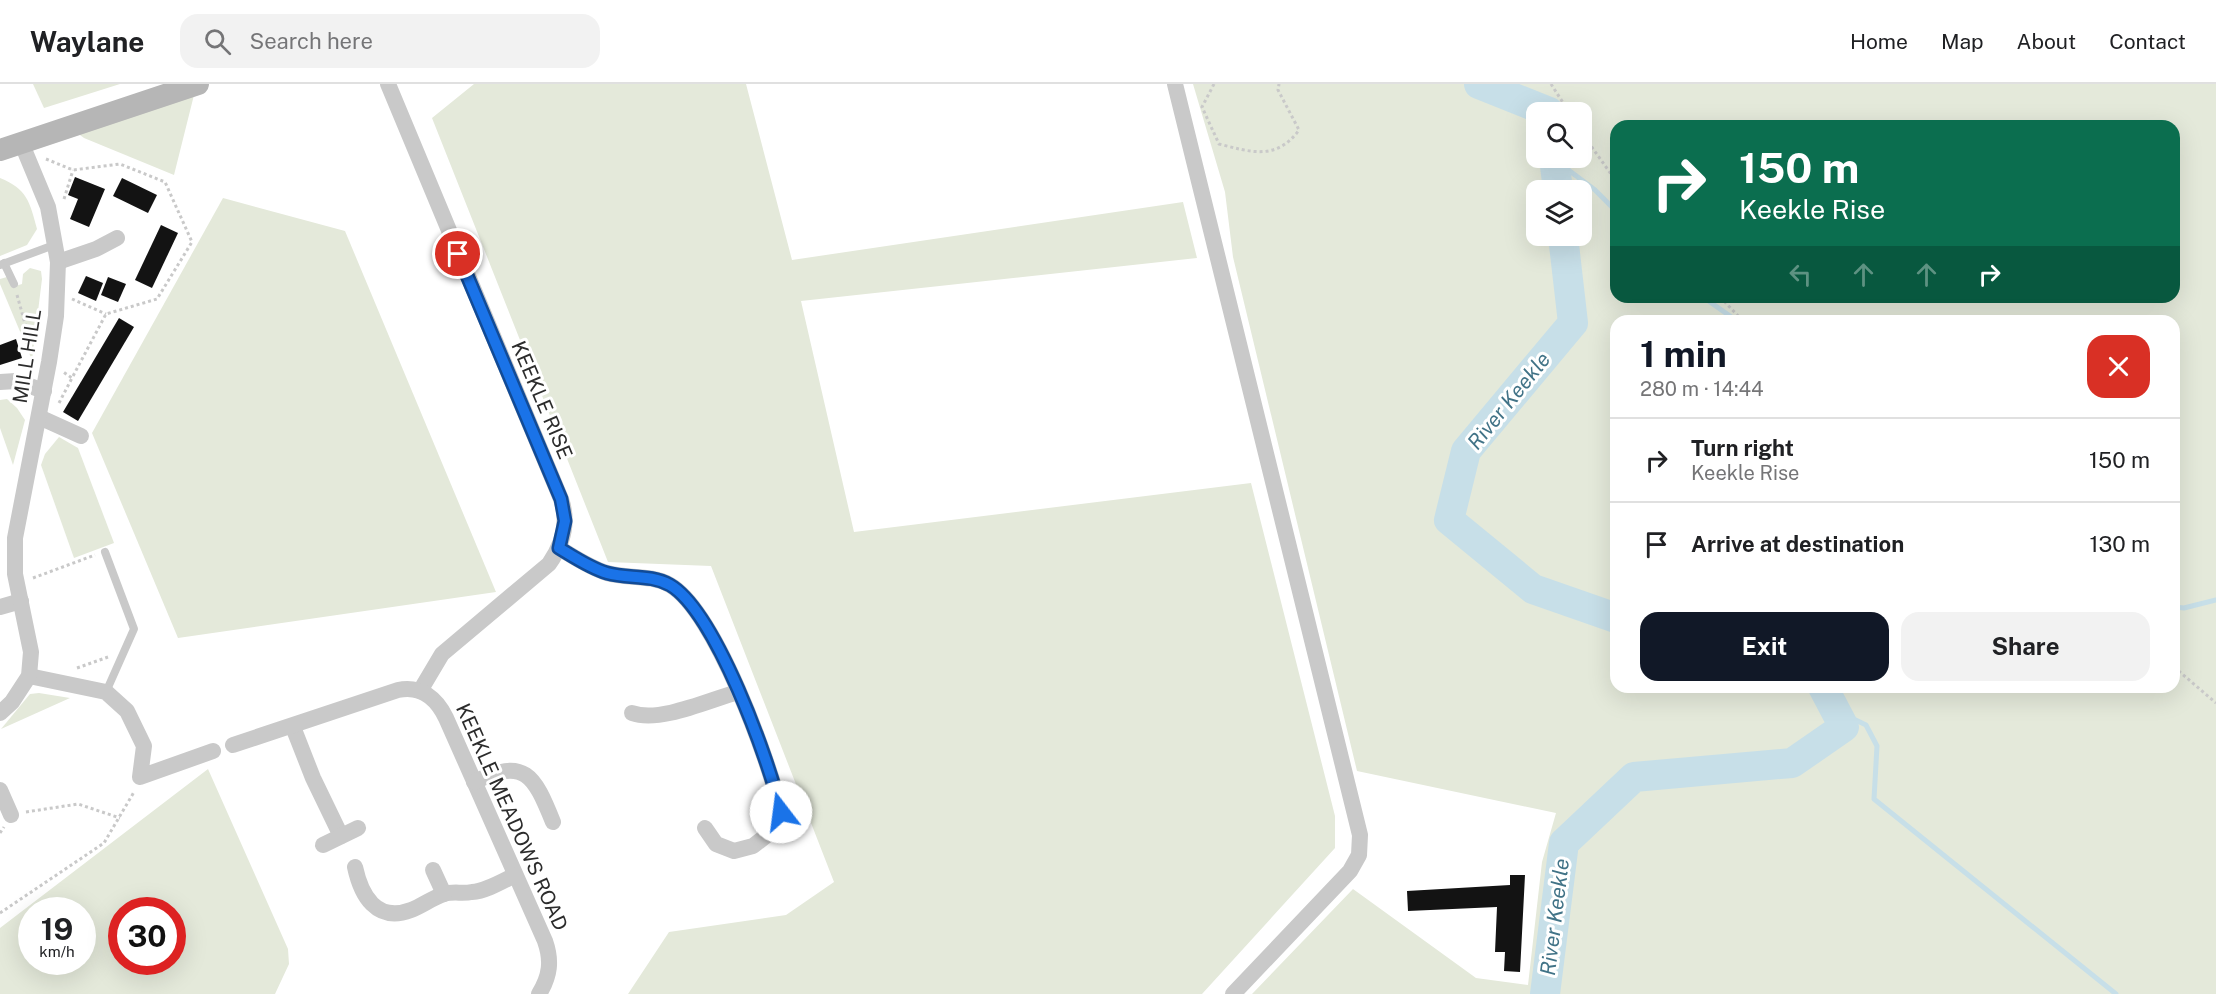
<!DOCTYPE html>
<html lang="en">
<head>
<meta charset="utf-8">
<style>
  :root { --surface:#fff; --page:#f2f2f2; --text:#202124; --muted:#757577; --line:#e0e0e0; --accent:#111827 }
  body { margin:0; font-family:"Public Sans",sans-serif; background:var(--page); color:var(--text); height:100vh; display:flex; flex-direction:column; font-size:22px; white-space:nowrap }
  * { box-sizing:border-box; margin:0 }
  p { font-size:20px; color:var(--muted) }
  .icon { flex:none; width:33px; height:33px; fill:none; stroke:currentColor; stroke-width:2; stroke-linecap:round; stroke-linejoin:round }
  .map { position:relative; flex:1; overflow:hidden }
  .panel { position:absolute; left:1610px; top:231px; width:570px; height:378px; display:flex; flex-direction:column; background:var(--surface); border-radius:18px; box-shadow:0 6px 24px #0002 }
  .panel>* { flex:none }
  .top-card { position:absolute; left:1610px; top:36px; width:570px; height:183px; border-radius:18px; box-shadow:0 6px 24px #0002; background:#0b6e4f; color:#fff; overflow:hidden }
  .fabs { position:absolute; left:1526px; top:18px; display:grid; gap:12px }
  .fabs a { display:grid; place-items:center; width:66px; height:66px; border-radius:12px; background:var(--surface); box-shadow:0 6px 24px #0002; font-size:30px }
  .speed { position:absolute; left:18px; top:813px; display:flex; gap:12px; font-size:30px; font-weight:700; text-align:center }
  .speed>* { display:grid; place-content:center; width:78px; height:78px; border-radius:50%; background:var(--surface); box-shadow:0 6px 24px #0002; line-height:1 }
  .speed small { font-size:15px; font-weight:400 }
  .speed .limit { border:9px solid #d22; background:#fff; color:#111 }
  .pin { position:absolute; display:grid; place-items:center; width:51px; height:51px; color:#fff; margin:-26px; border:3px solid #fff; border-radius:50%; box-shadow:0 2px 6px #0007 }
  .me { position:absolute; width:66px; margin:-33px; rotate:345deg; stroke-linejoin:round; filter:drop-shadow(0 0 4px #0008) }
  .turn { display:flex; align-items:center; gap:21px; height:126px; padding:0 30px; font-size:27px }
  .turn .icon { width:78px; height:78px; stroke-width:2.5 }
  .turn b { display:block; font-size:42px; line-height:51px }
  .lanes { display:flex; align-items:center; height:57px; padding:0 30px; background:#0003; justify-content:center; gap:30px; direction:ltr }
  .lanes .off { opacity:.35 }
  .round { display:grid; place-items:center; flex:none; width:63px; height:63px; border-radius:18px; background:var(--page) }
  .head { display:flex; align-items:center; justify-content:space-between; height:102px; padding:0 30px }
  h1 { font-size:36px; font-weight:700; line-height:45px; color:var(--accent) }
  .cta { display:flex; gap:12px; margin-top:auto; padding:12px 30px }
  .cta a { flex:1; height:69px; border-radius:18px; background:var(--accent); color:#fff; font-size:24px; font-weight:700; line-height:69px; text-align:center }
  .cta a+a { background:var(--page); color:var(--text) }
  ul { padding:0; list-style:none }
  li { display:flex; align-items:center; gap:18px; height:84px; padding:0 30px; border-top:2px solid var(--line) }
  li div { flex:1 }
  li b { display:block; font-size:22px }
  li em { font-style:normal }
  header { display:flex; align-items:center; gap:36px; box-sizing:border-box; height:84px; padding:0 30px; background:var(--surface); border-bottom:2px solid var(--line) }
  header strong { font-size:28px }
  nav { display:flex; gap:33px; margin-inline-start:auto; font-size:21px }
  .search { width:420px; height:54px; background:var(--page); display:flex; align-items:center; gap:15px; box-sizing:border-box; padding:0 21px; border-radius:18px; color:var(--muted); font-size:22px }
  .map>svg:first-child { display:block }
  .green { fill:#e4e9da; fill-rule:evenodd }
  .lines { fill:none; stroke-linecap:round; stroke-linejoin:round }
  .stream { stroke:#c7dfe8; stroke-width:5 }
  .river { stroke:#c7dfe8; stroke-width:30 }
  .building { fill:#131313 }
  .path { stroke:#c9c9c9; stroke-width:3; stroke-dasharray:3 3; stroke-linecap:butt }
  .service { stroke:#c9c9c9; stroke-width:8 }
  .minor { stroke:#c9c9c9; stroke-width:16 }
  .secondary { stroke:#b6b6b6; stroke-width:22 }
  .route-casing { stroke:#114b97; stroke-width:15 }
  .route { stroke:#1a73e8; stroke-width:10 }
  .labels { text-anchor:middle; stroke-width:6; stroke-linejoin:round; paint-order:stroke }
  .street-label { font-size:20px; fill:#2c2c2c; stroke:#fff }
  .water-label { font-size:21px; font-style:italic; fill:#417387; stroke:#fff }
</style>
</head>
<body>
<header>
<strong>Waylane</strong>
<div class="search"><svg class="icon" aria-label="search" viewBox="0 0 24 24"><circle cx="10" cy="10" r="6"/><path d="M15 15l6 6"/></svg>Search here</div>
<nav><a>Home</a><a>Map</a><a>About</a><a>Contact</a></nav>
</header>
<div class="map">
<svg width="2216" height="910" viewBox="0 0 2216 910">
  <rect width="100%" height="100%" fill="#fff"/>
  <!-- green -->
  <g class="green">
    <polygon points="33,0 120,0 44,24"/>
    <polygon points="474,0 746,0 792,176 1183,118 1197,174 801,217 854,448 1251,399 1335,732 1335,764 1202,910 628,910 669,848 786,831 834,798 711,482 608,478 432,34"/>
    <path d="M1193,0H2216V910H1252L1353,805L1476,894L1528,901L1542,778L1556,729L1357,687L1233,173L1225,108ZM1536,28H1581V74H1536ZM1616,42H2174V213H1616ZM1536,106H1581V152H1536ZM1616,237H2174V603H1616Z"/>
    <polygon points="194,11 174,91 84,54 76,48"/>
    <path d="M0,94C27,105 30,118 37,145L27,161L0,172Z"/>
    <polygon points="223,114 345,147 496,508 178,554 92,349"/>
    <polygon points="30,184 41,187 42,195 32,276 0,200 0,195 7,193 12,203 22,200 23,190"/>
    <polygon points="7,315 17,324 25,336 13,381 0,344 0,316"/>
    <polygon points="59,353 78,364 114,459 74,474 41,381 45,370"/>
    <polygon points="39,609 70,614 1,645 30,610"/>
    <path d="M208,685L288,865L289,880L275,910H0V844ZM32,826H82V878H32ZM122,826H172V878H122Z"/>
  </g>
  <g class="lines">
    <!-- stream -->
    <g class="stream">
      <polyline points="1555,76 1595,106 1616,127"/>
      <polyline points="1703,213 1737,237"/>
      <polyline points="2174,523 2184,524 2216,516"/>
      <polyline points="1835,626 1866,641 1877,662 1874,715 2116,910"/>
    </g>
    <!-- river -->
    <g class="river">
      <polyline points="1479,0 1549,28"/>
      <polyline points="1554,74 1558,106"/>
      <polyline points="1563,152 1573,239 1466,367 1449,436 1533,505 1616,534"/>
      <polyline points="1545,910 1564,759 1634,693 1792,679 1844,643 1823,603"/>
    </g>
  </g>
  <!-- building -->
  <g class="building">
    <polygon points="75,93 105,105 89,143 70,135 78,115 68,111"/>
    <polygon points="122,94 157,111 148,129 113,112"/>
    <polygon points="161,141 178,149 152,204 135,196"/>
    <polygon points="86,192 103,199 96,217 78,209"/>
    <polygon points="108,193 126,200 118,218 101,211"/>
    <polygon points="119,234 134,243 78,337 63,328"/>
    <polygon points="16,255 22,274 0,281 0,261"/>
    <polygon points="1510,791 1525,791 1520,888 1504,887 1505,868 1495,868 1497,823 1408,827 1407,807 1510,801"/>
  </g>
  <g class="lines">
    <!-- path -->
    <g class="path">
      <path d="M1214,0L1202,23L1219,60C1251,68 1276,77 1299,46L1278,6L1279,0"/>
      <polyline points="1551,0 1569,28"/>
      <polyline points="1581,48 1616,97"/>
      <polyline points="46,75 73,86 120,80 165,98 192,158 157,215 106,230 72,294 62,287"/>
      <polyline points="64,115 73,86"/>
      <polyline points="17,211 33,268"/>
      <polyline points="1720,213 1743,237"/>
      <polyline points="72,215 106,230"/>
      <polyline points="59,319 72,294"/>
      <polyline points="33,494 95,471"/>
      <polyline points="2174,583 2216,619"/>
      <polyline points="77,584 108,573"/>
      <polyline points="26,728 78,720 120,734"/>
      <polyline points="0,749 4,743"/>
      <polyline points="0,829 104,759 134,708"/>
    </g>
    <!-- service -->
    <g class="service">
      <polyline points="4,179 14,200"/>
      <polyline points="0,181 54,161"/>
      <polyline points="105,468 134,545 106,608"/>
    </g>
    <!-- minor -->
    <g class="minor">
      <path d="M388,0L561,415C569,438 563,460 549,480L442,570L420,607"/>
      <polyline points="1175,0 1360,751 1359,771 1350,787 1233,910"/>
      <polyline points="58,178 96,165 117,154"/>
      <polyline points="0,298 16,297 44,307"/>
      <polyline points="39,333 81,352"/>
      <path d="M559,464C574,473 590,484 607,489C628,495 650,490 670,501C715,527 769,676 781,728L771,748L753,762L734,767L716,760L705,744"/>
      <polyline points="0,523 21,517"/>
      <polyline points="29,592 106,608 127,627 144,662 140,693 213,667"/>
      <polyline points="0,629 12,618 29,592 31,568 15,490 15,454 49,278 56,232 58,178 48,123 21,58"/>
      <path d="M632,629C660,639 709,616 738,608"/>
      <polyline points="293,643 313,694 341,752"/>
      <path d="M233,661L398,606C421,601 437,615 446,634L545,857C552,877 550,892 539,910"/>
      <path d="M474,698C525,673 534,691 553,738"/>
      <polyline points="0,706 11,731"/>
      <polyline points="323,761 358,744"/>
      <path d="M355,783C361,811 376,839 411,826C422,822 432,814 444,810C453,807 462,810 472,808C486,807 501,798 515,791"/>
      <polyline points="433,786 444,810"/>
    </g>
    <!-- secondary -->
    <polyline class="secondary" points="0,66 198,0"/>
  </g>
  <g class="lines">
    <defs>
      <path id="route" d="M458,170L561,415L565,437L559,464C574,473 590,484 607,489C628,495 650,490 670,501C715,527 769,676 781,728"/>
    </defs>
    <!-- route casing -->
    <use href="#route" class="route-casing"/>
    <!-- route -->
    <use href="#route" class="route"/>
  </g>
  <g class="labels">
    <!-- street labels -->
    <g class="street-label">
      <text transform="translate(27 272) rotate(-81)" y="7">MILL HILL</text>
      <text transform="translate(542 316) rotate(67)" y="7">KEEKLE RISE</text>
      <text transform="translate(512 733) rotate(66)" y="7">KEEKLE MEADOWS ROAD</text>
    </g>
    <!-- water labels -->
    <g class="water-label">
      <text transform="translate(1509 317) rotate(-51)" y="7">River Keekle</text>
      <text transform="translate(1555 833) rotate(-83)" y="7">River Keekle</text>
    </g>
  </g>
</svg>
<div class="fabs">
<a><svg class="icon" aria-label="search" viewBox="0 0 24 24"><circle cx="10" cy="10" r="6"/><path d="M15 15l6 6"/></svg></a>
<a><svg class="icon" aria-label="layers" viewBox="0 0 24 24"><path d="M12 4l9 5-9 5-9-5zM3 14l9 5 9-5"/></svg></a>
</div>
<div class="speed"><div>19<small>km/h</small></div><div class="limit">30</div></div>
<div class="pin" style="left:458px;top:170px;background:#d93025"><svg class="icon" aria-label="arrive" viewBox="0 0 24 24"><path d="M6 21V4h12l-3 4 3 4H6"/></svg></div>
<svg class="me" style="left:781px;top:728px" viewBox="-20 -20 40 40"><circle r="19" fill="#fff"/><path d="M0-13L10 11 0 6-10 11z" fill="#1a73e8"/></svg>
<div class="top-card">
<div class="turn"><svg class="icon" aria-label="right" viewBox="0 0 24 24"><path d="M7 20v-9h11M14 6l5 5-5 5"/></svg><div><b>150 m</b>Keekle Rise</div></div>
<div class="lanes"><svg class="icon off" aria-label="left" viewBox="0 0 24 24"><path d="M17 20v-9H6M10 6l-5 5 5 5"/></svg><svg class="icon off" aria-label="ahead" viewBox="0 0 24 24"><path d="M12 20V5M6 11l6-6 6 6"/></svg><svg class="icon off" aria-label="ahead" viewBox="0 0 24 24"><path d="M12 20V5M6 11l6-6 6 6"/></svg><svg class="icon" aria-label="right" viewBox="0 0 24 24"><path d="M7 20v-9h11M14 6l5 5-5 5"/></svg></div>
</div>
<section class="panel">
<div class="head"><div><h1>1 min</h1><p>280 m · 14:44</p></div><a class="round" style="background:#d93025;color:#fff"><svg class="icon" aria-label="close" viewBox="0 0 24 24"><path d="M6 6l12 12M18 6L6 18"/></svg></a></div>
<ul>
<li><svg class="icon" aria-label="right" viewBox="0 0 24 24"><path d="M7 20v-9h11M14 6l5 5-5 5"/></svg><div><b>Turn right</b><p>Keekle Rise</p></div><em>150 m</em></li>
<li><svg class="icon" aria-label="arrive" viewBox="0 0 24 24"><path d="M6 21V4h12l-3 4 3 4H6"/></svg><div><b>Arrive at destination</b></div><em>130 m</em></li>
</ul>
<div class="cta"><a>Exit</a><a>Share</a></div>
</section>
</div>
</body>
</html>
